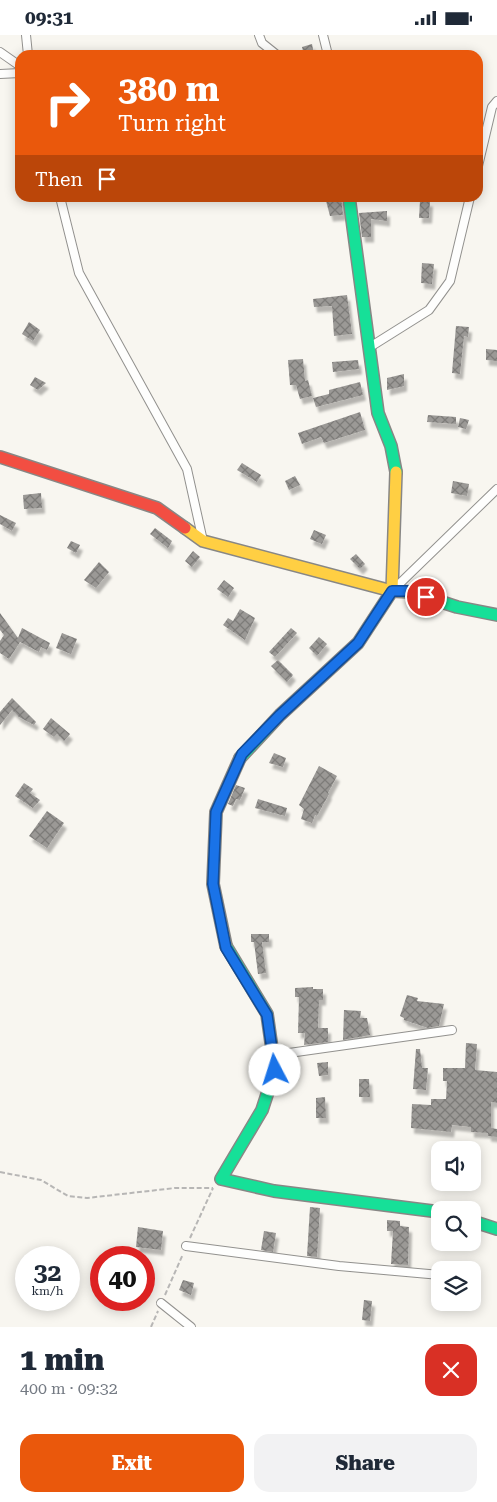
<!DOCTYPE html>
<html lang="en">
<head>
<meta charset="utf-8">
<style>
  :root { --surface:#fff; --page:#f2f2f3; --text:#1f2937; --muted:#747a83; --accent:#ea580c }
  body { margin:0; font-family:"Roboto Serif",serif; background:var(--page); color:var(--text); height:100vh; display:flex; flex-direction:column; font-size:19px; white-space:nowrap }
  * { box-sizing:border-box; margin:0 }
  p { font-size:16px; color:var(--muted) }
  .icon { flex:none; width:28px; height:28px; fill:none; stroke:currentColor; stroke-width:2; stroke-linecap:round; stroke-linejoin:round }
  .map { position:relative; height:1292px; overflow:hidden }
  .side { display:flex; flex-direction:column; background:var(--surface); flex:1 }
  .side>* { flex:none }
  .top-card { position:absolute; left:15px; top:15px; width:468px; height:152px; border-radius:15px; box-shadow:0 2px 12px #0003; background:#ea580c; color:#fff; overflow:hidden }
  .tools { position:absolute; left:431px; top:1106px; display:grid; gap:10px }
  .tools a { display:grid; place-items:center; width:50px; height:50px; border-radius:10px; background:var(--surface); box-shadow:0 2px 12px #0003; font-size:25px }
  .speed { position:absolute; left:15px; top:1211px; display:flex; gap:10px; font-size:25px; font-weight:700; text-align:center }
  .speed>* { display:grid; place-content:center; width:65px; height:65px; border-radius:50%; background:var(--surface); box-shadow:0 2px 12px #0003; line-height:1 }
  .speed small { font-size:12px; font-weight:400 }
  .speed .limit { border:8px solid #d22; background:#fff; color:#111 }
  .pin { position:absolute; display:grid; place-items:center; width:42px; height:42px; color:#fff; margin:-21px; border:2px solid #fff; border-radius:50%; box-shadow:0 1px 5px #0007 }
  .me { position:absolute; width:55px; margin:-28px; rotate:355deg; stroke-linejoin:round; filter:drop-shadow(0 0 4px #0008) }
  .turn { display:flex; align-items:center; gap:18px; height:105px; padding:0 20px; font-size:22px }
  .turn .icon { width:65px; height:65px; stroke-width:2.5 }
  .turn b { display:block; font-size:35px; line-height:42px }
  .then { display:flex; align-items:center; height:48px; padding:0 20px; background:#0003; gap:10px; font-size:19px }
  .round { display:grid; place-items:center; flex:none; width:52px; height:52px; border-radius:15px; background:var(--page) }
  .overview { display:flex; align-items:center; justify-content:space-between; height:85px; padding:0 20px }
  h1 { font-size:30px; font-weight:800; line-height:38px }
  .button { display:flex; gap:10px; margin-top:auto; padding:10px 20px }
  .button a { flex:1; height:58px; border-radius:15px; background:var(--accent); color:#fff; font-size:20px; font-weight:800; line-height:58px; text-align:center }
  .button a+a { background:var(--page); color:var(--text) }
  .status { display:flex; justify-content:space-between; align-items:center; height:35px; padding:0 25px; background:var(--surface); direction:ltr }
  .status svg { height:14px; fill:currentColor }
  .map>svg:first-child { display:block }
  .building { fill:url(#building-cross-hatch); filter:url(#shadow) }
  .lines { fill:none; stroke-linecap:round; stroke-linejoin:round }
  .street-casing { stroke:#92918e; stroke-width:10 }
  .fast-casing { stroke:#888785; stroke-width:14 }
  .slow-casing { stroke:#888785; stroke-width:14 }
  .jam-casing { stroke:#888785; stroke-width:14 }
  .path { stroke:#b7b6b5; stroke-width:2; stroke-dasharray:5 2.5; stroke-linecap:butt }
  .street { stroke:#fefefd; stroke-width:8 }
  .fast { stroke:#16e098; stroke-width:11 }
  .slow { stroke:#ffcf43; stroke-width:11 }
  .jam { stroke:#f24e42; stroke-width:11 }
  .route-casing { stroke:#114b97; stroke-width:12 }
  .route { stroke:#1a73e8; stroke-width:9 }
</style>
</head>
<body>
<div class="status"><b>09:31</b><svg viewBox="0 0 49 12"><path d="M0 12V9h3v3zM5 12V6h3v6zM10 12V3h3v9zM15 12V0h3v12zM26 1h20v11H26zM47 4h2v5h-2z"/></svg></div>
<div class="map">
<svg width="497" height="1292" viewBox="0 0 497 1292">
  <defs>
    <pattern id="building-cross-hatch" width="8" height="8" patternUnits="userSpaceOnUse" patternTransform="scale(1.25)"><rect width="8" height="8" fill="#9b9996"/><path d="M0 0l8 8M0 8l8-8" fill="none" stroke="#7d7b79"/></pattern>
    <filter id="shadow"><feDropShadow dx="3" dy="5.5" stdDeviation="1" flood-color="#0004"/></filter>
  </defs>
  <rect width="100%" height="100%" fill="#f8f6f0"/>
  <!-- building -->
  <g class="building">
    <polygon points="312,9 314,20 304,20 302,12"/>
    <polygon points="325,162 341,162 343,180 330,181"/>
    <polygon points="420,166 430,166 429,183 419,183"/>
    <polygon points="387,176 387,186 371,184 371,202 362,202 359,178"/>
    <polygon points="422,228 434,229 432,249 421,248"/>
    <polygon points="347,260 352,299 334,301 332,271 314,272 313,264"/>
    <polygon points="29,287 40,295 33,306 22,299"/>
    <polygon points="456,291 469,292 468,302 464,301 460,339 452,338"/>
    <polygon points="486,314 497,315 497,326 486,325"/>
    <polygon points="303,324 305,346 308,345 312,361 300,364 296,350 290,350 288,325"/>
    <polygon points="358,325 359,334 333,337 332,327"/>
    <polygon points="404,339 404,351 387,355 387,343"/>
    <polygon points="35,342 46,348 38,355 30,350"/>
    <polygon points="360,347 363,360 316,372 313,363 329,359 329,355"/>
    <polygon points="360,377 365,395 324,408 321,402 302,409 298,398"/>
    <polygon points="428,380 456,382 456,389 427,387"/>
    <polygon points="460,383 469,385 466,394 458,392"/>
    <polygon points="242,428 261,440 257,447 237,435"/>
    <polygon points="295,441 300,450 289,455 285,446"/>
    <polygon points="453,446 469,449 467,461 451,458"/>
    <polygon points="41,458 42,473 24,474 23,460"/>
    <polygon points="0,480 16,488 12,496 0,489"/>
    <polygon points="155,493 172,506 168,513 150,499"/>
    <polygon points="314,495 326,500 322,509 310,504"/>
    <polygon points="71,506 80,510 76,518 67,513"/>
    <polygon points="193,516 200,522 192,532 185,526"/>
    <polygon points="356,519 365,529 360,534 350,524"/>
    <polygon points="99,527 109,537 96,553 84,545"/>
    <polygon points="224,545 234,553 228,562 217,554"/>
    <polygon points="240,574 255,583 245,605 223,590 228,583 233,586"/>
    <polygon points="0,578 18,603 22,593 50,608 47,615 41,612 39,617 20,607 9,624 0,618 0,606 4,600 0,595"/>
    <polygon points="291,593 297,598 275,622 269,617"/>
    <polygon points="62,598 77,604 71,619 56,613"/>
    <polygon points="319,602 327,609 317,621 309,613"/>
    <polygon points="278,625 293,640 287,647 271,631"/>
    <polygon points="12,663 36,687 34,690 19,682 12,675 0,690 0,677"/>
    <polygon points="51,683 70,699 64,706 57,699 54,702 43,694"/>
    <polygon points="274,718 286,723 283,732 269,728"/>
    <polygon points="319,731 337,741 328,758 329,759 317,781 315,780 312,788 301,784 304,774 299,770"/>
    <polygon points="24,748 33,754 30,758 40,765 33,773 15,761"/>
    <polygon points="236,750 245,753 240,765 236,764 233,771 228,769"/>
    <polygon points="258,764 287,773 285,781 255,773"/>
    <polygon points="47,776 64,788 47,813 29,801"/>
    <polygon points="251,899 269,899 269,907 262,907 266,938 258,939 254,907 251,907"/>
    <polygon points="313,952 313,954 323,954 323,965 319,965 318,993 328,993 328,1007 304,1010 305,998 298,998 299,962 295,962 295,953"/>
    <polygon points="407,960 418,963 417,966 444,969 439,991 428,993 404,985 404,983 400,981"/>
    <polygon points="344,975 361,976 360,983 367,983 370,1000 343,1005"/>
    <polygon points="466,1008 477,1009 475,1035 497,1037 497,1068 491,1067 491,1093 497,1094 497,1102 488,1101 488,1098 471,1097 471,1092 452,1090 451,1097 411,1093 412,1069 431,1070 431,1064 446,1064 447,1046 443,1046 443,1033 465,1033"/>
    <polygon points="416,1014 420,1014 422,1033 428,1033 426,1055 413,1054"/>
    <polygon points="328,1027 328,1040 319,1041 317,1028"/>
    <polygon points="359,1044 369,1044 370,1062 359,1062"/>
    <polygon points="325,1062 326,1083 316,1083 316,1063"/>
    <polygon points="310,1172 320,1173 317,1222 307,1221"/>
    <polygon points="387,1185 400,1186 400,1191 409,1192 408,1230 391,1229 393,1196 387,1196"/>
    <polygon points="138,1192 163,1196 161,1215 136,1212"/>
    <polygon points="264,1196 276,1198 273,1217 261,1215"/>
    <polygon points="183,1245 194,1248 191,1260 179,1255"/>
    <polygon points="364,1265 372,1266 370,1286 362,1285"/>
  </g>
  <g class="lines">
    <defs>
      <g id="street">
        <polyline points="26,0 28,20"/>
        <polyline points="259,0 262,8 277,20"/>
        <polyline points="323,0 328,20"/>
        <polyline points="0,17 20,31"/>
        <polyline points="0,39 20,38"/>
        <polyline points="478,131 492,72 497,66"/>
        <polyline points="60,162 79,238 187,434 203,506"/>
        <polyline points="370,312 429,275 450,246 470,162"/>
        <polyline points="392,556 497,454"/>
        <polyline points="275,1020 452,995"/>
        <polyline points="186,1211 339,1231 440,1240"/>
        <polyline points="161,1268 191,1292"/>
      </g>
      <g id="fast">
        <polyline points="349,162 378,378 391,411 396,437"/>
        <polyline points="240,723 280,680 358,608 392,556 411,557 457,572 497,580"/>
        <polyline points="226,911 267,979 275,1035 262,1075 221,1144 274,1156 440,1177"/>
        <polyline points="472,1186 497,1194"/>
      </g>
      <g id="slow">
        <polyline points="185,493 203,506 392,556 396,437"/>
        <polyline points="226,911 213,849 216,777 240,723"/>
      </g>
      <polyline id="jam" points="0,422 157,473 185,493"/>
    </defs>
    <!-- street casing -->
    <use href="#street" class="street-casing"/>
    <!-- fast casing -->
    <use href="#fast" class="fast-casing"/>
    <!-- slow casing -->
    <use href="#slow" class="slow-casing"/>
    <!-- jam casing -->
    <use href="#jam" class="jam-casing"/>
    <!-- path -->
    <g class="path">
      <polyline points="0,1137 41,1145 68,1161 87,1163 175,1153 213,1153"/>
      <polyline points="190,1203 213,1153"/>
      <polyline points="165,1260 183,1219"/>
      <polyline points="151,1292 158,1276"/>
    </g>
    <!-- street -->
    <use href="#street" class="street"/>
    <!-- fast -->
    <use href="#fast" class="fast"/>
    <!-- slow -->
    <use href="#slow" class="slow"/>
    <!-- jam -->
    <use href="#jam" class="jam"/>
  </g>
  <g class="lines">
    <defs>
      <polyline id="route" points="275,1035 267,980 226,913 213,849 216,777 242,719 280,680 358,608 392,556 411,556 426,562"/>
    </defs>
    <!-- route casing -->
    <use href="#route" class="route-casing"/>
    <!-- route -->
    <use href="#route" class="route"/>
  </g>
</svg>
<div class="tools">
<a><svg class="icon" aria-label="sound" viewBox="0 0 24 24"><path d="M4 9h4l5-4v14l-5-4H4zM17 9q2 3 0 6"/></svg></a>
<a><svg class="icon" aria-label="search" viewBox="0 0 24 24"><circle cx="10" cy="10" r="6"/><path d="M15 15l6 6"/></svg></a>
<a><svg class="icon" aria-label="layers" viewBox="0 0 24 24"><path d="M12 4l9 5-9 5-9-5zM3 14l9 5 9-5"/></svg></a>
</div>
<div class="speed"><div>32<small>km/h</small></div><div class="limit">40</div></div>
<div class="pin" style="left:426px;top:562px;background:#d93025"><svg class="icon" aria-label="arrive" viewBox="0 0 24 24"><path d="M6 21V4h12l-3 4 3 4H6"/></svg></div>
<svg class="me" style="left:275px;top:1035px" viewBox="-20 -20 40 40"><circle r="19" fill="#fff"/><path d="M0-13L10 11 0 6-10 11z" fill="#1a73e8"/></svg>
<div class="top-card">
<div class="turn"><svg class="icon" aria-label="right" viewBox="0 0 24 24"><path d="M7 20v-9h11M14 6l5 5-5 5"/></svg><div><b>380 m</b>Turn right</div></div>
<div class="then">Then<svg class="icon" aria-label="arrive" viewBox="0 0 24 24"><path d="M6 21V4h12l-3 4 3 4H6"/></svg></div>
</div>
</div>
<section class="side">
<div class="overview"><div><h1>1 min</h1><p>400 m · 09:32</p></div><a class="round" style="background:#d93025;color:#fff"><svg class="icon" aria-label="close" viewBox="0 0 24 24"><path d="M6 6l12 12M18 6L6 18"/></svg></a></div>
<div class="button"><a>Exit</a><a>Share</a></div>
</section>
</body>
</html>
